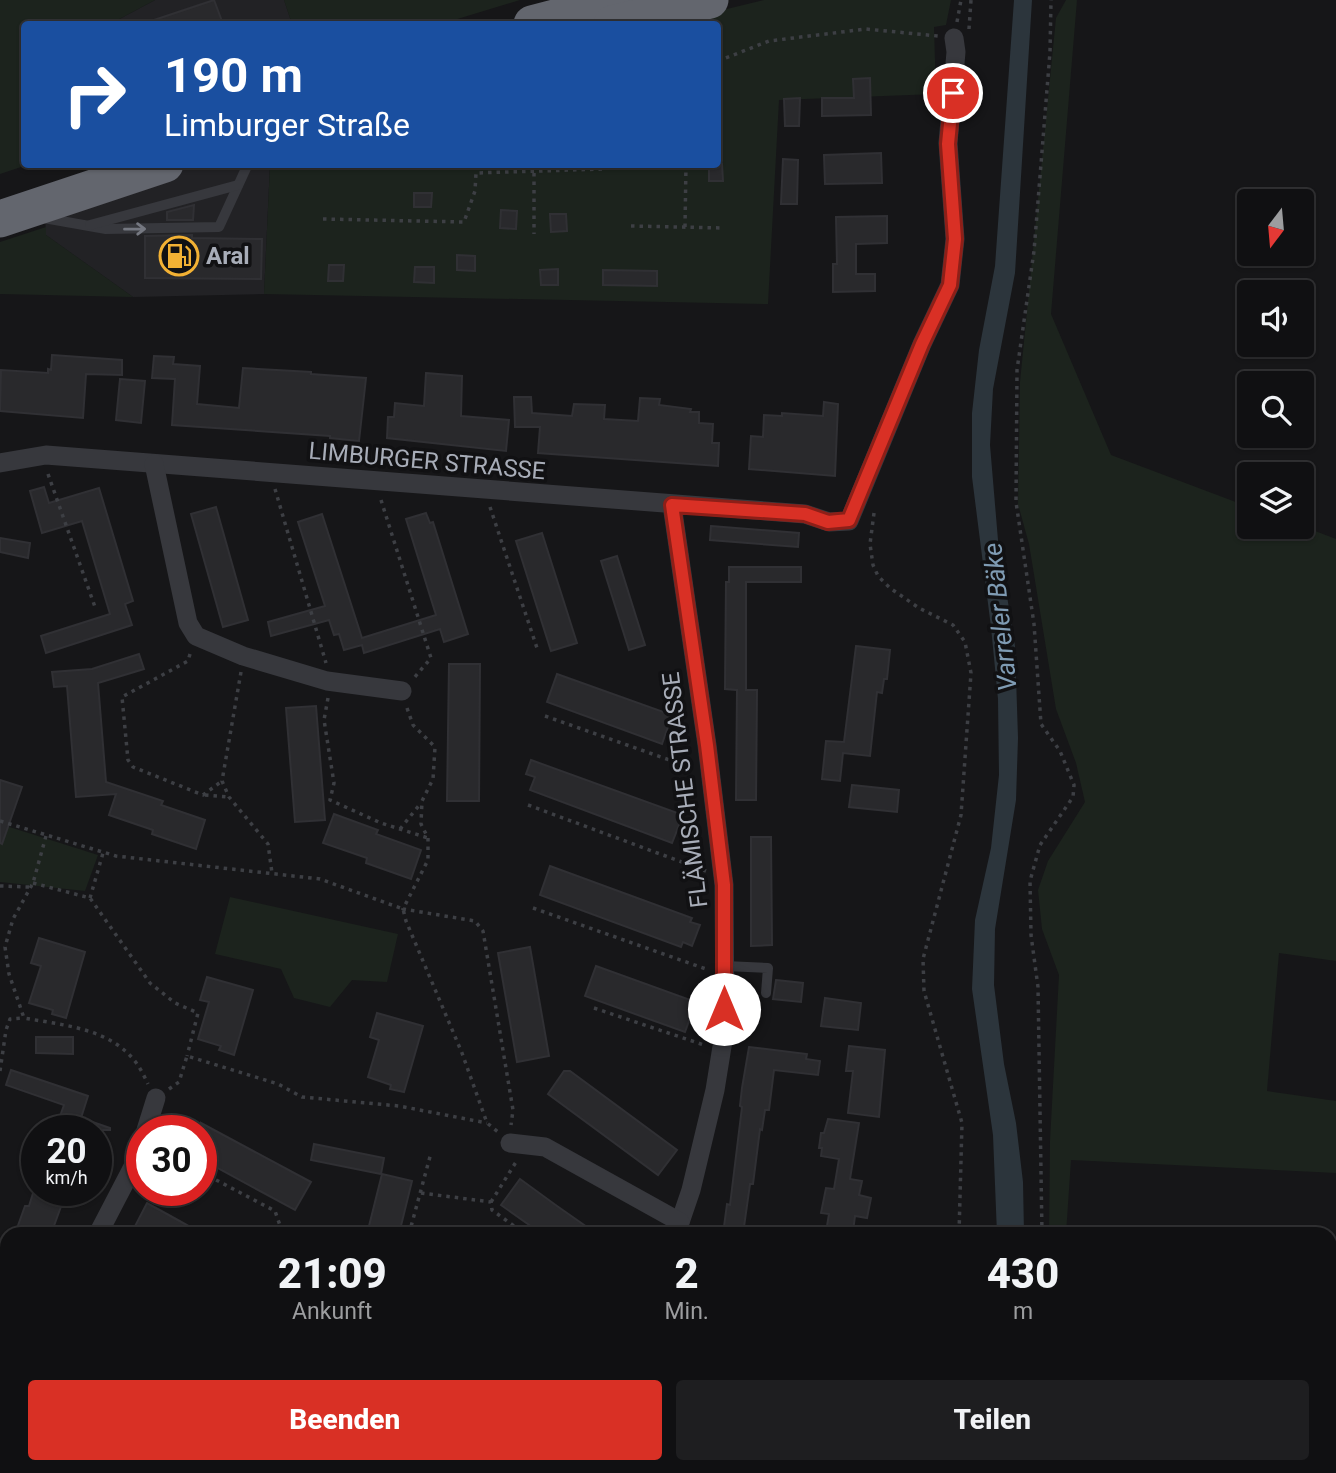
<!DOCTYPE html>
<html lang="de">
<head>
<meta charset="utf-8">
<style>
  :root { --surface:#101012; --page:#1e1e20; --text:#f1f3f6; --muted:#9c9d9f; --line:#303032; --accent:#d93025 }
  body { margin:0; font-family:Roboto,sans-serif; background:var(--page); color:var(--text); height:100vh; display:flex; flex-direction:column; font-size:26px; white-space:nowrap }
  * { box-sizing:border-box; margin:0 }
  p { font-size:23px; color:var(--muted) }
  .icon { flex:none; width:38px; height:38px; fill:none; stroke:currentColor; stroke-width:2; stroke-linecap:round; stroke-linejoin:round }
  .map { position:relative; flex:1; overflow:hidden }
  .sheet { position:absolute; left:0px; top:1227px; width:1337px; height:247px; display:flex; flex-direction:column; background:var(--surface); border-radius:21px 21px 0 0; box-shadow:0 2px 5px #0004,0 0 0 2px var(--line) }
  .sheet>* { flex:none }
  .banner { position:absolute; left:21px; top:21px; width:700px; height:147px; border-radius:7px; box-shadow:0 2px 5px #0004,0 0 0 2px var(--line); background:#1a4fa0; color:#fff; overflow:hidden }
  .needle { width:46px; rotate:196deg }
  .fabs { position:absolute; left:1237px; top:189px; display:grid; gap:14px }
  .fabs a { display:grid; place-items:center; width:77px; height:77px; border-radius:7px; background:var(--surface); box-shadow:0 2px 5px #0004,0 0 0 2px var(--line); font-size:35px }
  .speed { position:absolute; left:21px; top:1115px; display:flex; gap:14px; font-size:35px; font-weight:700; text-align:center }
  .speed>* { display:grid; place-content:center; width:91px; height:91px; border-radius:50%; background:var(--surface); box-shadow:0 2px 5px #0004,0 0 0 2px var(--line); line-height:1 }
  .speed small { font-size:18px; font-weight:400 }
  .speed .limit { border:10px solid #d22; background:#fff; color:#111 }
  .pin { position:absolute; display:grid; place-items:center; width:60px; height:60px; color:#fff; margin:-30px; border:4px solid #fff; border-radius:50%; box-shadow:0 2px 7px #0007 }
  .me { position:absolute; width:77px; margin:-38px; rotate:0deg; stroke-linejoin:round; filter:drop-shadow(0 0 5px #0008) }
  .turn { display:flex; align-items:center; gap:24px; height:147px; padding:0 28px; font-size:32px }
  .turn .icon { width:91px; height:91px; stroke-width:2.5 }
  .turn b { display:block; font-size:49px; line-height:60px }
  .eta { display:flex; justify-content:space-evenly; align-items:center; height:119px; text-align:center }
  .eta b { font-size:42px; font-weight:800; line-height:49px }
  .cta { display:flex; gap:14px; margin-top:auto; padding:14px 28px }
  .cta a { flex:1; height:80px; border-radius:7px; background:var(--accent); color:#fff; font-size:28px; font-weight:800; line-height:80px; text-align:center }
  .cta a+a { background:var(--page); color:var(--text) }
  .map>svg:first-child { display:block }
  .built { fill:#222225 }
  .green { fill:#1c231d }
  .water { fill:#2c353c }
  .building { fill:#29292c; stroke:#303034; stroke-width:2 }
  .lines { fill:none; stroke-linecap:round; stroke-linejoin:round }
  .path { stroke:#3d3f44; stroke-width:3.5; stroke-dasharray:3.5 5; stroke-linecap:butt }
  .lane { stroke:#37383d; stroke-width:10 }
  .street { stroke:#37383d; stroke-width:19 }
  .highway { stroke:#63666e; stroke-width:37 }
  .oneway { stroke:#757881 }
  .route-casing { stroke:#8d1f18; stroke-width:18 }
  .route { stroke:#d93025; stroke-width:12 }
  .labels { text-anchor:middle; stroke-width:7; stroke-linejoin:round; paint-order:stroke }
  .poi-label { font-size:24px; font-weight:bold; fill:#a8adb8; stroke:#111113; text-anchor:start }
  .street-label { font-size:24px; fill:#a8adb8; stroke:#111113 }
  .water-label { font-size:26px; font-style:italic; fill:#7f9bb3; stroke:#111113 }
</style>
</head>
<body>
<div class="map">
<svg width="1336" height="1473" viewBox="0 0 1336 1473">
  <rect width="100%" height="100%" fill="#161618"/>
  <!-- built -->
  <g class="built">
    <polygon points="155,0 284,0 292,24 110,24"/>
    <polygon points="192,165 270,165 264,294 133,297 46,235 45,213"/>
  </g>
  <!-- green -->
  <g class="green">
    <polygon points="0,0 155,0 110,24 24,24 24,164 27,165 0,174"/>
    <polygon points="284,0 520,0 441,24 292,24"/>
    <polygon points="764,0 951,0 946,25 934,27 936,94 779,100 768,304 264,294 270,165 718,164 718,24 665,24"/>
    <polygon points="1066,0 1077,0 1051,314 1111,455 1249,507 1250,527 1302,526 1336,539 1336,961 1279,953 1267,1091 1336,1101 1336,1173 1071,1160 1066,1234 1049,1234 1050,1141 1059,975 1042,929 1038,890 1048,861 1085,802 1076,763 1056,709 1029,544 1018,504 1020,382 1056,18"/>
    <polygon points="46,227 46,235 133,297 0,294 0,242"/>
    <polygon points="0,824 98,855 85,891 0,882"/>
    <polygon points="230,897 398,934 387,982 352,980 330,1007 294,998 281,969 215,954"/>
  </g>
  <!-- water -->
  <g class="water">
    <polygon points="1014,0 1032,0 1015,273 993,389 990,445 998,540 1015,646 1018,738 1016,800 995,929 994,985 1004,1064 1016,1123 1023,1182 1024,1234 997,1234 993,1135 972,989 975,920 991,848 999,775 998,699 991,627 972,477 972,413 979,350 995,266"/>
    <polygon points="986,1467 986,1466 1017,1467 1016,1473 985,1473"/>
  </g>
  <!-- building -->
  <g class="building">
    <polygon points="214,0 223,24 148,24 148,22"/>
    <polygon points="870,78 871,115 822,116 822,98 854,98 853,79"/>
    <polygon points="800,98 799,126 785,126 784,99"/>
    <polygon points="881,153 882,183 825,184 824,155"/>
    <polygon points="783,159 798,160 797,204 781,204"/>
    <polygon points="709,164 722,164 723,181 709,181"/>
    <polygon points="414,193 432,193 431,207 414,207"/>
    <polygon points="194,205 193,220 167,220 167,212"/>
    <polygon points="501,210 517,211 516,229 500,228"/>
    <polygon points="550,214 566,214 567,231 551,232"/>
    <polygon points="887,216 887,243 856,244 856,274 875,274 875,291 833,292 833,264 837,264 836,217"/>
    <polygon points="192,235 192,238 262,239 261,279 145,278 145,236"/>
    <polygon points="457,255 475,256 475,271 457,270"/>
    <polygon points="329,265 344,265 343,281 328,281"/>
    <polygon points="415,267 434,267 434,283 414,282"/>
    <polygon points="558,269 558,285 541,285 540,270"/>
    <polygon points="603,270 657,271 657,286 603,285"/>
    <polygon points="52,355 122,360 122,375 86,374 83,418 0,411 1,370 48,373 48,369 51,370"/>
    <polygon points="154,356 174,357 173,364 200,366 197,404 239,408 243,368 311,372 311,374 366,378 359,441 330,438 330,436 172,425 175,379 152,378"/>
    <polygon points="426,373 462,376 461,416 509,420 506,451 387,438 388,417 394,417 395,403 424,406"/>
    <polygon points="120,379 145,381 141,423 116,420"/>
    <polygon points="514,397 531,397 532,413 572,416 574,404 605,405 604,419 638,421 640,398 660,399 659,405 691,409 690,412 699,412 699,423 713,424 712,443 719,443 718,466 538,453 540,427 515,427"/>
    <polygon points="824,402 838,404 835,476 749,469 751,436 763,437 764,415 782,416 782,413 823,416"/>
    <polygon points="44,487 49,503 99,488 133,601 125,604 132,625 46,653 41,636 110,614 82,521 42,533 30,491"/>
    <polygon points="216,507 248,620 223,627 191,514"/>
    <polygon points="426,513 430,523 433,522 468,634 444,642 440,629 364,653 362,645 344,650 339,634 334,635 329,620 271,636 268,622 325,606 298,522 322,514 362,638 436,615 406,519"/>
    <polygon points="711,526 799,533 798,547 710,540"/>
    <polygon points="542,533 577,643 551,651 516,541"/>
    <polygon points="0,538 30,543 28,558 0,552"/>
    <polygon points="617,556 645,645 629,650 601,561"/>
    <polygon points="729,567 801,567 801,582 746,582 746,690 757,690 756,800 736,800 737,690 725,689 726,582 729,582"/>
    <polygon points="856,646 890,650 887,679 884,679 882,693 877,692 870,756 843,753 840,781 822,779 826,741 844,742"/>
    <polygon points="139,654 144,669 98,683 106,782 163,801 161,805 205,820 196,849 152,834 153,830 109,815 116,794 76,797 67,686 54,687 52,672 92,669"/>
    <polygon points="449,664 480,664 479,801 447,801"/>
    <polygon points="557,674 672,715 662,744 547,702"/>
    <polygon points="316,706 325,820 295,822 286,708"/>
    <polygon points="531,760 683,815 672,843 530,790 535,777 526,774"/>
    <polygon points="0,780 22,787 2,844 0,843"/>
    <polygon points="852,785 899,790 897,812 849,807"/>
    <polygon points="334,814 378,830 376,834 421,850 411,879 366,863 367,858 323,843"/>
    <polygon points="751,837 771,837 772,945 751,946"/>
    <polygon points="550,866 692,918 690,922 700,925 692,946 683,942 681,947 540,895"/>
    <polygon points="39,938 85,952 66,1018 52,1014 53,1010 29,1003 41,966 31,963"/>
    <polygon points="530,947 549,1056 517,1062 498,953"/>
    <polygon points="596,966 696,1002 685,1032 585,996"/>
    <polygon points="207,977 253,990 234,1055 219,1050 221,1046 198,1039 209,1002 200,1000"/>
    <polygon points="776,980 803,983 801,1002 773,999"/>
    <polygon points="825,998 861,1003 858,1030 821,1026"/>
    <polygon points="377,1013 423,1026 404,1092 390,1089 391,1085 368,1077 379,1040 370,1037"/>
    <polygon points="36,1037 73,1037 73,1054 36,1053"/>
    <polygon points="849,1046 885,1050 879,1117 848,1113 853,1071 846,1071"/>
    <polygon points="749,1047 807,1054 806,1059 820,1061 818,1075 774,1070 769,1110 765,1110 762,1130 760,1129 753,1184 750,1184 743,1234 723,1234 727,1204 730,1205 742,1107 740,1106 742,1088"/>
    <polygon points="11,1070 88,1096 81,1118 110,1128 110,1130 55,1130 64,1105 6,1085"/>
    <polygon points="564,1071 570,1071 677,1150 658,1175 548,1094"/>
    <polygon points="828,1119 859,1123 850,1179 862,1181 859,1195 871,1198 867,1218 855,1216 853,1231 827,1226 829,1214 821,1213 826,1188 834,1189 839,1159 821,1156 822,1148 819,1148 821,1133 824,1133"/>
    <polygon points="201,1123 311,1182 295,1210 201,1159"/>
    <polygon points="314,1144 384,1158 381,1174 311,1160"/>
    <polygon points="382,1174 412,1181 399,1234 367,1234"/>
    <polygon points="520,1179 557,1206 597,1234 542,1234 501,1205"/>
    <polygon points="34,1190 67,1190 51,1234 15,1234 25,1206 29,1206"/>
    <polygon points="147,1203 176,1219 203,1234 131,1234"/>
  </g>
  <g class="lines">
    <!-- path -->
    <g class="path">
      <polyline points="957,22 961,0"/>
      <polyline points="969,29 971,0"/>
      <polyline points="718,61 769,41 866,29 938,36"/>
      <polyline points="534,173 534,234"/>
      <polyline points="323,219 464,222 475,191 476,173 604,169 622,164"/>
      <polyline points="631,226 724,228"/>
      <polyline points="685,227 686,164"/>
      <polyline points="48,474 95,607"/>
      <polyline points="275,489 326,663"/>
      <polyline points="381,500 431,658 414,678"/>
      <polyline points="490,507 537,648"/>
      <polyline points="874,513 870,544 873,565 878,576 890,588 919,608 953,625 965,642 971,673 961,815 923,959 924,991 962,1123 959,1234"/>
      <polyline points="190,654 188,661 122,697 128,760 133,767 203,795 222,781"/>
      <polyline points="241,672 222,781 229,797 268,844 272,873"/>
      <polyline points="328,698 324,720 334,783 330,800 381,823 428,838"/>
      <polyline points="407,708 413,725 435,747 433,779 422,801 421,824 428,838 428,860 403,909 475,921 483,931 513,1110 511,1125"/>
      <polyline points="545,716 692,768"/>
      <polyline points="205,795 229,797"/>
      <polyline points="528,805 706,871"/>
      <polyline points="0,821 116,856 320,879 403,909 406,921 462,1053 487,1123 498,1132"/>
      <polyline points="400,829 421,803"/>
      <path d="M46,836L33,883L13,919L5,947L9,974L24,1018C62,1025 108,1028 134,1060C140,1067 144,1076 148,1084"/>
      <polyline points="33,883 90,898 150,983 175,1003 198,1013 187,1056"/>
      <polyline points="0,886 29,887"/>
      <polyline points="90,898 103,853"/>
      <polyline points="533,908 706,969"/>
      <polyline points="594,1008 704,1045"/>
      <polyline points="0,1071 6,1030 10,1019 24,1018"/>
      <polyline points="169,1089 179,1082 187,1056 278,1084 302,1097 399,1106 487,1123"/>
      <polyline points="201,1172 275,1211 283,1234"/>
      <polyline points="421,1193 491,1202 492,1210 514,1226 518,1234"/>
      <polyline points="491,1202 516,1162"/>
      <polyline points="409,1234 431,1153"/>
      <polyline points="1042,1234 1038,987 1031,935 1030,881 1040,845 1073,797 1074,785 1060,751 1041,724 1034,624 1016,502 1017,370 1034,251 1050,52 1051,0"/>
      <polyline points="41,1466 43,1473"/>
      <polyline points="139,1466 140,1473"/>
      <polyline points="238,1466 239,1473"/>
      <polyline points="335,1466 337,1473"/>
      <polyline points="443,1466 443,1473"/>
      <polyline points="934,1473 936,1466"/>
      <polyline points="1038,1473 1040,1466"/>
    </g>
    <!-- lane -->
    <g class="lane">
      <polyline points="44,218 106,229 219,227 248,164"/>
      <polyline points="90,225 238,185"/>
      <polyline points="725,966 768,968 766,993"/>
      <polyline points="732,1473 733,1466"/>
    </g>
    <!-- street -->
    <g class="street">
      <polyline points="0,463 46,455 805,514 829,522 849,521 922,344 950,285 955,239 948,143 956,52 954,38"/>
      <polyline points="154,464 188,623 196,636 243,656 327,681 402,691"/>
      <polyline points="672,505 707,745 724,885 725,1028 715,1090 691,1190 676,1234"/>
      <polyline points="146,1130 156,1098"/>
      <polyline points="510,1143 545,1147 680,1222"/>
      <polyline points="98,1234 136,1161 142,1144"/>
      <polyline points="0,1367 7,1369"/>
      <polyline points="577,1473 579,1466"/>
    </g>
    <!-- highway -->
    <g class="highway">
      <polyline points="532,24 622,0"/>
      <polyline points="612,24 710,0"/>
      <polyline points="0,219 165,164"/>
    </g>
  </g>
  <!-- one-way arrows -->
  <defs><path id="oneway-shaft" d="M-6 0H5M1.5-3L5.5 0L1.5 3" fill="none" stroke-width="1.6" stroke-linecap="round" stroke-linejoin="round" transform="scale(1.75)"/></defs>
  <use class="oneway" href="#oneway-shaft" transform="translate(135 229) rotate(-1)"/>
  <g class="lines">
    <defs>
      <polyline id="route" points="724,1009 724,885 707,745 672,505 805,514 828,522 849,520 922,344 950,285 955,239 948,144 953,93"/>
    </defs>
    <!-- route casing -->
    <use href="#route" class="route-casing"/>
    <!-- route -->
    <use href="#route" class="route"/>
  </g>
  <!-- icons -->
  <defs>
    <symbol id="fuel-ring" viewBox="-11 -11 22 22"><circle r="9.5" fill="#111113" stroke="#f2b134" stroke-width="1.5"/><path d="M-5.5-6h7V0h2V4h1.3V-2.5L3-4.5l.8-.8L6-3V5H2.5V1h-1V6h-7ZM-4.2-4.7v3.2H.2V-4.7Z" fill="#f2b134"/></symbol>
  </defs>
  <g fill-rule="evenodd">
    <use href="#fuel-ring" x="157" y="234" width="44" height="44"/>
  </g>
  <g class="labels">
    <!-- poi labels -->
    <g class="poi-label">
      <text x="206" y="264">Aral</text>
    </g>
    <!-- street labels -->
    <g class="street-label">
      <text transform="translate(427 461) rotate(5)" y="8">LIMBURGER STRASSE</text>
      <text transform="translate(685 790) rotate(-97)" y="8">FLÄMISCHE STRASSE</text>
    </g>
    <!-- water labels -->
    <g class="water-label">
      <text transform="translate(1000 617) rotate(-96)" y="9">Varreler Bäke</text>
    </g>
  </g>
</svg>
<div class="fabs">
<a><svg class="needle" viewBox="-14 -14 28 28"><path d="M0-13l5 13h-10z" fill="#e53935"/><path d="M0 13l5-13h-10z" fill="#9c9d9f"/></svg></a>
<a><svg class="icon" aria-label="sound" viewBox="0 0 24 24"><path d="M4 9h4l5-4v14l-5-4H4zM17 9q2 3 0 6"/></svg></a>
<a><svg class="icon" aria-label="search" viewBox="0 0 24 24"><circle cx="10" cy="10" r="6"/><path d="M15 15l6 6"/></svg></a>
<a><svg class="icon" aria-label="layers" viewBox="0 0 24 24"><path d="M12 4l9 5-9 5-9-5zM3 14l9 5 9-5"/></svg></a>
</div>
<div class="speed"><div>20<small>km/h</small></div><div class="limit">30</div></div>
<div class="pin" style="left:953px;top:93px;background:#d93025"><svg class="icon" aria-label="arrive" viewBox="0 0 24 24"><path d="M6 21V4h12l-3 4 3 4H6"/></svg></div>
<svg class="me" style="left:724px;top:1009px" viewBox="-20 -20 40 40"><circle r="19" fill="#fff"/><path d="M0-13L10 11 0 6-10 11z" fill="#d93025"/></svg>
<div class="banner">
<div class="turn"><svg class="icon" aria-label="right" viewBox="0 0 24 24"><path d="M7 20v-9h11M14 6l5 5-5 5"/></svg><div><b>190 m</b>Limburger Straße</div></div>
</div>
<section class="sheet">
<div class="eta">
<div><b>21:09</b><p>Ankunft</p></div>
<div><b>2</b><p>Min.</p></div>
<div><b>430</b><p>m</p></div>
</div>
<div class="cta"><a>Beenden</a><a>Teilen</a></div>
</section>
</div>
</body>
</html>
